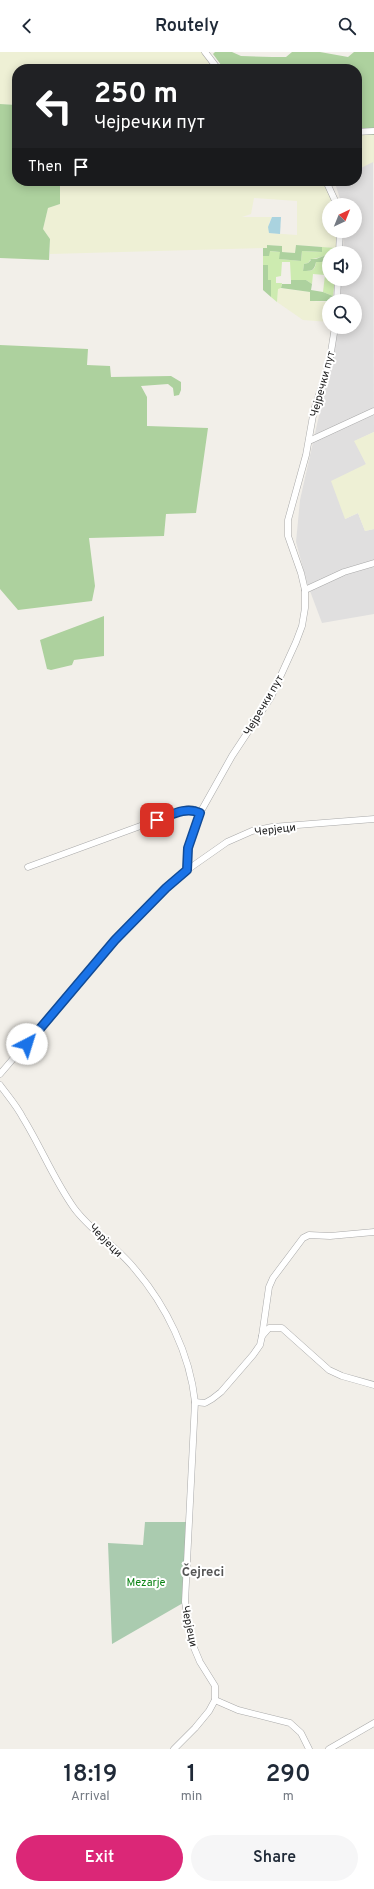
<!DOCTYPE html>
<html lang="en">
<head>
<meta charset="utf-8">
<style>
  :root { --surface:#fff; --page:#f6f6f7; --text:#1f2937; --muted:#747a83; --accent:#db2777 }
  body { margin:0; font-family:Overpass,sans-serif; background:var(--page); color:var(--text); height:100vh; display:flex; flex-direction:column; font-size:15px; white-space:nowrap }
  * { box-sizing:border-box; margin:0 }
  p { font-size:13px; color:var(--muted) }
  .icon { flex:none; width:22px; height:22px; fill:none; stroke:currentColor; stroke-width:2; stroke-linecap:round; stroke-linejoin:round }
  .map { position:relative; height:1697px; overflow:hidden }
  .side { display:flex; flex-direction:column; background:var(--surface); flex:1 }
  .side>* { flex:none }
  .top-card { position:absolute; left:12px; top:12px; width:350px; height:122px; border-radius:16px; box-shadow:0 2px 10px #0003; background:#202124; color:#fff; overflow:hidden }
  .needle { width:26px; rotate:43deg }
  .buttons { position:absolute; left:322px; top:146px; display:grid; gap:8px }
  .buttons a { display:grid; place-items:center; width:40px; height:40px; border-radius:50%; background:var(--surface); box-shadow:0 2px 10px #0003; font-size:20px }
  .pin { position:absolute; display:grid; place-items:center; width:34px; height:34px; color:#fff; margin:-17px; border-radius:8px; box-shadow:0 2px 6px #0006 }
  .me { position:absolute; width:44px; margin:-22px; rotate:40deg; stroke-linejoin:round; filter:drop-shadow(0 0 3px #0008) }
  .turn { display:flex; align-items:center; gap:14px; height:84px; padding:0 16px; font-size:18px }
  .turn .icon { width:52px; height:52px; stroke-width:2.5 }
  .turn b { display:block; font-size:28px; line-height:34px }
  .then { display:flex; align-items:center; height:38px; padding:0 16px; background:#0003; gap:8px; font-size:15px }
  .eta { display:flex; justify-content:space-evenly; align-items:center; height:68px; text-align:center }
  .eta b { font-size:24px; font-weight:600; line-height:28px }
  .primary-button { display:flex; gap:8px; margin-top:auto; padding:8px 16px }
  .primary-button a { flex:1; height:46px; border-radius:24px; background:var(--accent); color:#fff; font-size:16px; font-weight:600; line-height:46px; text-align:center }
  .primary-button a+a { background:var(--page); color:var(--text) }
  header { display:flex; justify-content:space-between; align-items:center; height:52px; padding:0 16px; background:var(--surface); font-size:18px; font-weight:600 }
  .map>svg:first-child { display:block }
  .residential { fill:#e0dfdf }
  .farmland { fill:#eef0d5; fill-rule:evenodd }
  .grass { fill:#cdebb0 }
  .forest { fill:#add19e }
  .cemetery { fill:#aacbaf }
  .water { fill:#aad3df }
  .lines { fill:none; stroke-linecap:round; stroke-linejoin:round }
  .minor-casing { stroke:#a9a9a9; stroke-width:7 }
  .minor { stroke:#fff; stroke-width:6 }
  .route-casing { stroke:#114b97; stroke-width:10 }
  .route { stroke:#1a73e8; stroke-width:7 }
  .labels { text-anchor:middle; stroke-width:4; stroke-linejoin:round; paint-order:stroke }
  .street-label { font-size:11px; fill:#222; stroke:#fff }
  .park-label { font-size:11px; fill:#0c8416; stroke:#fff }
  .quarter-label { font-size:13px; font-weight:bold; fill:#555; stroke:#fff }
</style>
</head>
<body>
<header><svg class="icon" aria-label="back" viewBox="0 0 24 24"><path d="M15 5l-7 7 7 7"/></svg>Routely<svg class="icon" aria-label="search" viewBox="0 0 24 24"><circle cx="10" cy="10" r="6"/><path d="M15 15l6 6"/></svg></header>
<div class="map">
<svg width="374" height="1697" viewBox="0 0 374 1697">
  <rect width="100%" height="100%" fill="#f2efe9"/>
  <!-- residential -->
  <polygon class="residential" points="373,110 374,380 355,389 366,412 345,467 358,461 365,479 374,477 374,562 322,571 307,531 296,490 300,448 336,288 337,275 355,275 355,249 339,249 341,227 355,227 355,201 343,201 344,179 355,179 355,153 342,153 335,131 337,129 357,129 357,111"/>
  <!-- farmland -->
  <g class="farmland">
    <polygon points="0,0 206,0 217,15 214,17 17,17 17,53 0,52"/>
    <polygon points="357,83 374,83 374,112 373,110 361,116 357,111"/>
    <path d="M60,129H326L335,153H329V179H337V190L319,188L337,190V196L296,193L295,201L282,200V194L267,193V196L50,202V187L43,177L48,156L60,152ZM254,146L297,149V183L269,181V171L272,165H242L251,162Z"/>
    <polygon points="278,236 310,240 310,249 329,250 329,270 303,268 277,250"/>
    <polygon points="374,380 374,477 365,479 358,461 345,467 331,429 366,412 354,389"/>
  </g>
  <!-- grass -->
  <path class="grass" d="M322,195L337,196V201C327,201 320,207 311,207L308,211L304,212L303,219C312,219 315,219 316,210H329V227H335L333,244L323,240L325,223L313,222L312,232L306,228H291L290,210H282L281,224L276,225V231H282L281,236L278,237L277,250L271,245V229L268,228V213H263V204H269V199L280,200V207L301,209L302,199L322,200Z"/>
  <!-- forest -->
  <g class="forest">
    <polygon points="215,0 232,0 241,4 272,5 286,5 292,0 320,0 348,5 354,0 374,0 374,83 357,83 357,17 224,17 213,2"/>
    <polygon points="0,52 17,53 17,129 60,129 60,152 48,156 43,177 50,187 49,208 0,206"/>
    <polygon points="267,193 282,194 282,200 295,201 296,193 322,195 322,200 302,199 301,209 279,207 280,200 270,199 269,204 263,204 263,196 267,196"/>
    <path d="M329,202V210H316C314,219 312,219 303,219L304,212L308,211L311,208L310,207H316Z"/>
    <polygon points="263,213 268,213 268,228 271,228 271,245 263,238"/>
    <polygon points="291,228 306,228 312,232 311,238 323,240 333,244 334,249 310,249 310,240 281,236 282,232 291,232"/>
    <polygon points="0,293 88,297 87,313 110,314 111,325 171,324 181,330 181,338 179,343 174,344 173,336 168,332 141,334 147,345 147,374 208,376 196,461 166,462 164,484 89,486 95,534 92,549 18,558 0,537"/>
    <polygon points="104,564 104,604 74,608 72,613 51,618 47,617 40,588"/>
  </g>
  <!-- cemetery -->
  <polygon class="cemetery" points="145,1470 186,1470 183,1551 112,1592 108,1491 143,1493"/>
  <!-- water -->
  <polygon class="water" points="272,165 281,165 280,182 269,181 268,175"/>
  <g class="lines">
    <defs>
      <g id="minor">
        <polyline points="205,0 218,17"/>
        <polyline points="357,80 374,79"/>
        <polyline points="326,129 337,153"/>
        <polyline points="339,201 340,179"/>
        <polyline points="337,249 338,227"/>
        <polyline points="309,389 374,359"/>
        <polyline points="305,538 344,520 374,511"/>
        <polyline points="28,815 187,757 193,757 200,761"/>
        <polyline points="187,818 227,790 252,779 272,775 374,767"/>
        <polyline points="0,1022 115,888 166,836 187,818 187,797 200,761 232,704 271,645 296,590 302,574 305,556 305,538 301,521 288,484 288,468 306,403 314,358 329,312 335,275"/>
        <path d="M0,1033C8,1044 17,1054 23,1066C41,1095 54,1128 74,1156C90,1178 117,1195 134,1216C166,1253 190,1302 195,1350L185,1550L192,1591L200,1610L215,1634V1648L209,1659L195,1676L174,1697"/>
        <polyline points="262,1284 269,1276 282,1276 329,1318 342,1324 374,1333"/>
        <polyline points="195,1350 205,1351 212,1347 221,1340 253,1303 260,1293 262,1284 269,1235 273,1226 303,1186 309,1183 330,1184 374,1180"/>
        <polyline points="215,1648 238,1658 290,1671 301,1681 309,1697"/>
        <polyline points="329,1697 374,1671"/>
      </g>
    </defs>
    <!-- minor casing -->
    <use href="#minor" class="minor-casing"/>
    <!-- minor -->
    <use href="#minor" class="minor"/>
  </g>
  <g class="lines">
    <defs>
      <path id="route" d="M27,992L115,888L166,836L187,818L188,796L200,761C186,754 171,763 157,768"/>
    </defs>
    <!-- route casing -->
    <use href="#route" class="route-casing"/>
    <!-- route -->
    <use href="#route" class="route"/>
  </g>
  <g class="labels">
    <!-- street labels -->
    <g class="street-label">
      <text transform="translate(322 332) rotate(-75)" y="4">Чејречки пут</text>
      <text transform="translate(263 653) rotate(-60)" y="4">Чејречки пут</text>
      <text transform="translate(275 777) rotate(-7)" y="4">Черјеци</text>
      <text transform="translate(106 1188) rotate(45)" y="4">Черјеци</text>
      <text transform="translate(190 1574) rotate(78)" y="4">Черјеци</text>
    </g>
    <!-- park labels -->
    <g class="park-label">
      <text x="146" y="1534">Mezarje</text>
    </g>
    <!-- quarter labels -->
    <g class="quarter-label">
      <text x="203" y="1524">Čejreci</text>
    </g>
  </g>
</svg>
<div class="buttons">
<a><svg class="needle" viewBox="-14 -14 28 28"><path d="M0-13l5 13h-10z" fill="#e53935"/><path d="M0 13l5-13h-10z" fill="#747a83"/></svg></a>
<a><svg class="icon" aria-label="sound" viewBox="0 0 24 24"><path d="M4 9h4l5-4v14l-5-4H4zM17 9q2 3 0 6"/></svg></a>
<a><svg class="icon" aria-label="search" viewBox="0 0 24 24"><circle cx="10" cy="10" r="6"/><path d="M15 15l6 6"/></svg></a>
</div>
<div class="pin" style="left:157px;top:768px;background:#d93025"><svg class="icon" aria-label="arrive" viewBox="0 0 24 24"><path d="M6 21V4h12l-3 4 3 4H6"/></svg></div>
<svg class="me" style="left:27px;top:992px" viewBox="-20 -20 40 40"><circle r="19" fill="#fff"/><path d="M0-13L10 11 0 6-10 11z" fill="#1a73e8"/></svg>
<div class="top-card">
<div class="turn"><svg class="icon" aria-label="left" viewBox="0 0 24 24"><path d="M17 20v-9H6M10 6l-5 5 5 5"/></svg><div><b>250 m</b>Чејречки пут</div></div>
<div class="then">Then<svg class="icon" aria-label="arrive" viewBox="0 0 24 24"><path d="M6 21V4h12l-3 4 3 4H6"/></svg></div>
</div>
</div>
<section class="side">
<div class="eta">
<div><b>18:19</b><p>Arrival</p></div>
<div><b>1</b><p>min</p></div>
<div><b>290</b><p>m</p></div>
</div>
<div class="primary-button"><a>Exit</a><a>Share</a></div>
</section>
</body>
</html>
